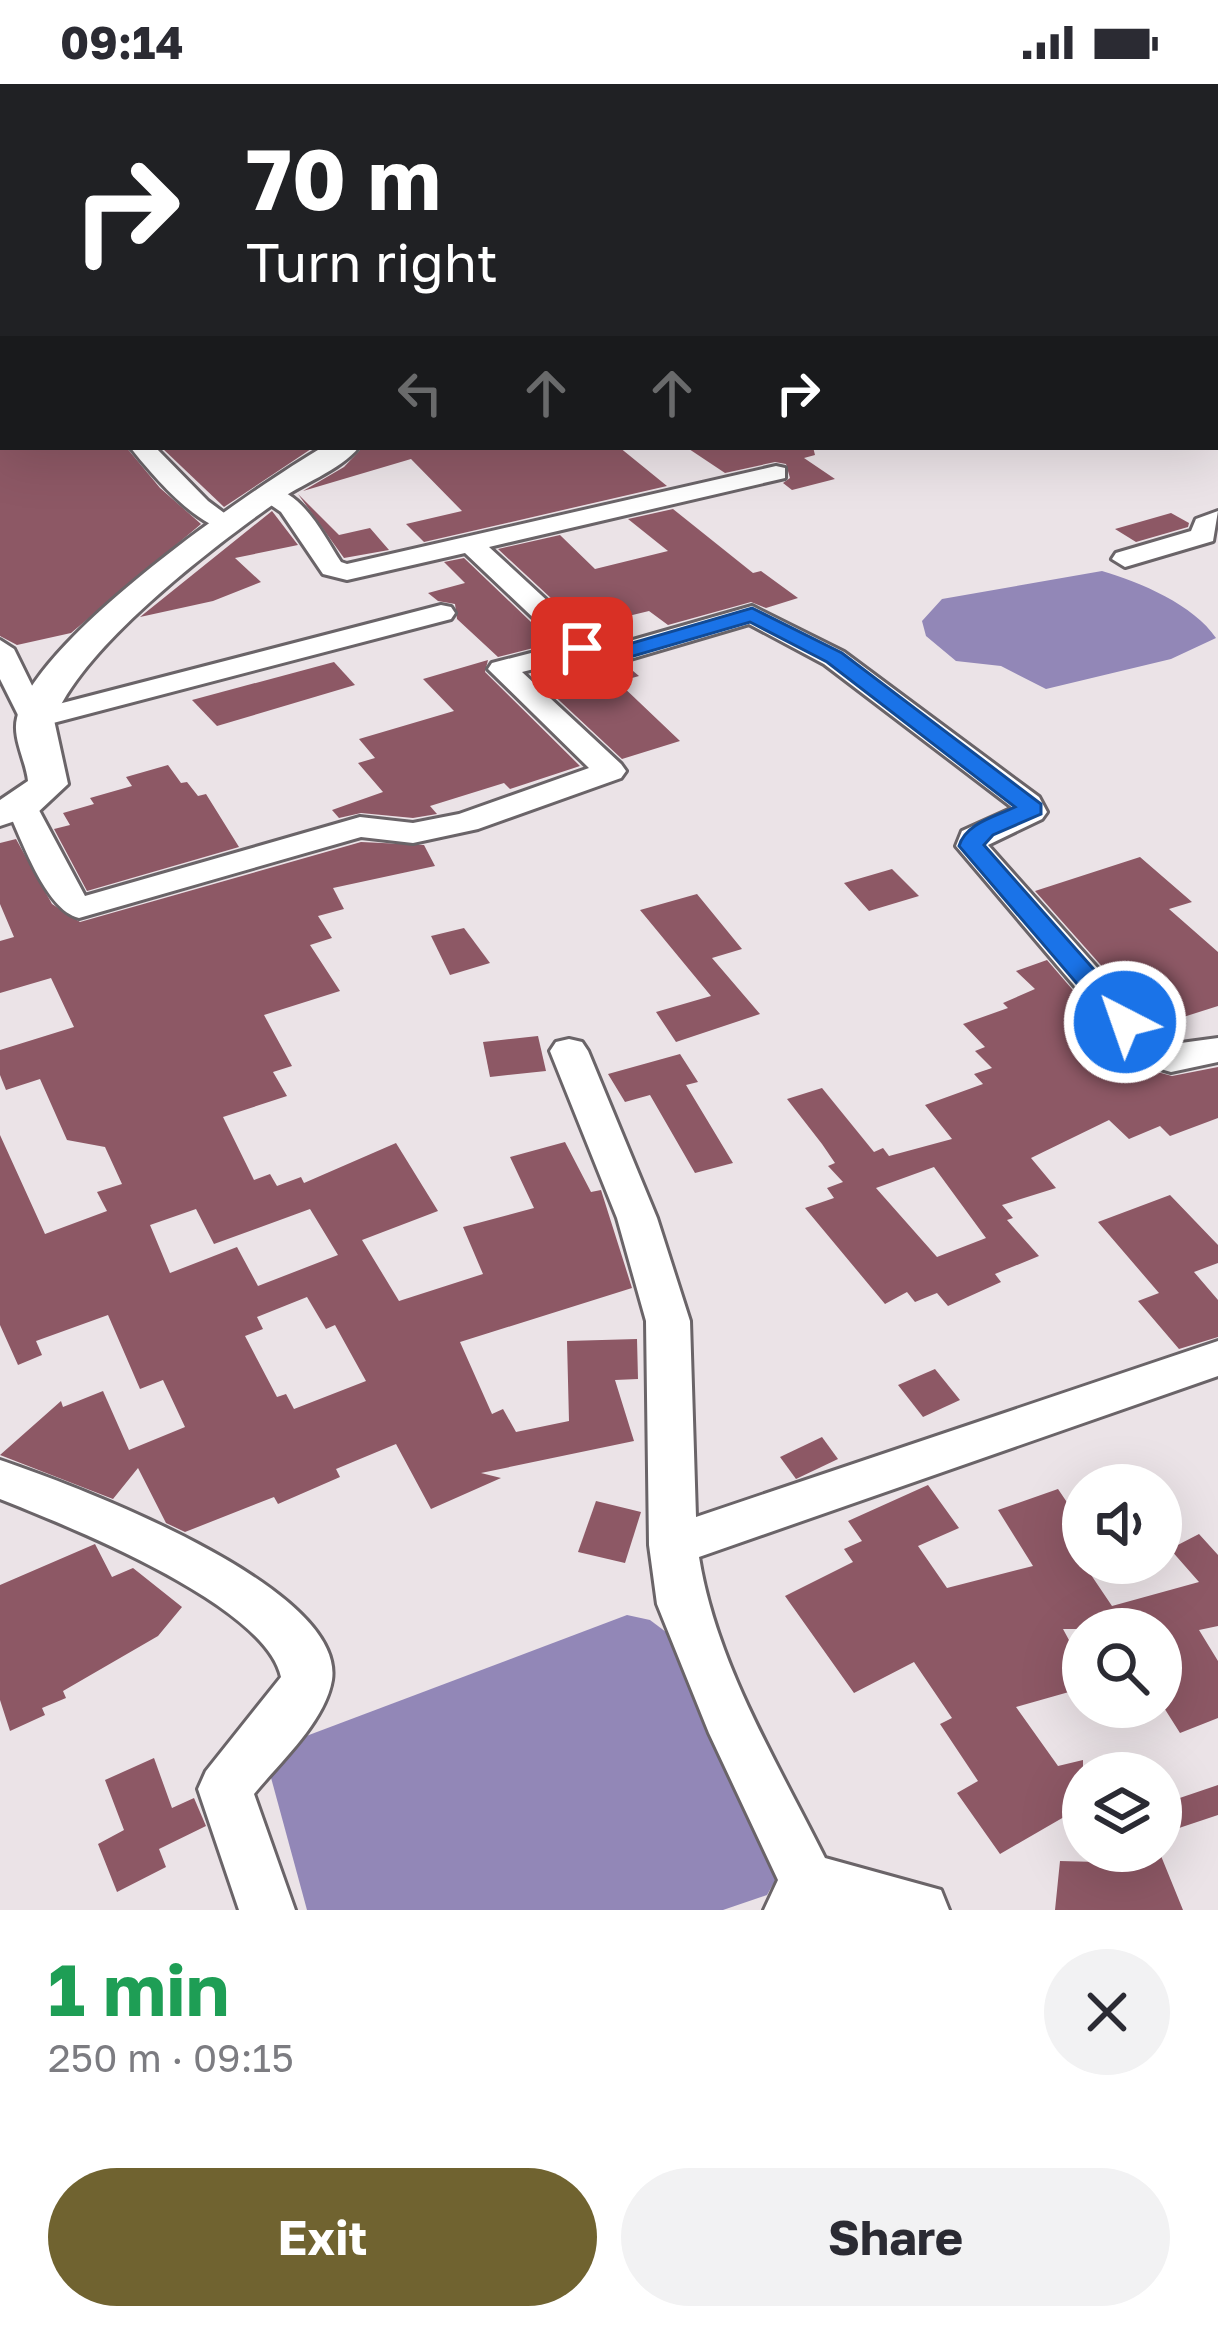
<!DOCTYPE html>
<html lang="en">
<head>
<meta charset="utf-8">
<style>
  :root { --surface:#fff; --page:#f2f2f3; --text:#2b2b33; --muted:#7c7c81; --accent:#706330 }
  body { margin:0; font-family:"Golos Text",sans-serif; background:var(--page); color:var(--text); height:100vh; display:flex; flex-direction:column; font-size:45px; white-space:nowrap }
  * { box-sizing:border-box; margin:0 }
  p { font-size:39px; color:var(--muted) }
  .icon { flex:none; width:66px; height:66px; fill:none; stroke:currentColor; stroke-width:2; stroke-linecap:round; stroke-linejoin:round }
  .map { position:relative; height:1826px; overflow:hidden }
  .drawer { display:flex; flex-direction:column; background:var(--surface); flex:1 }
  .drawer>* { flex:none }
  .top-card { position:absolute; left:0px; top:0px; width:1218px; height:366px; box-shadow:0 12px 48px #0002; background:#202124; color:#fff; overflow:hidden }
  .buttons { position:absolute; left:1062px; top:1380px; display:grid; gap:24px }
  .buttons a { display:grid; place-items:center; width:120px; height:120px; border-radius:50%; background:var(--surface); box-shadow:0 12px 48px #0002; font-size:60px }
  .pin { position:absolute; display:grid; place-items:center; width:102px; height:102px; color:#fff; margin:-51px; border-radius:24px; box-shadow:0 6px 18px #0006 }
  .me { position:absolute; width:132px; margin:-66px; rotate:319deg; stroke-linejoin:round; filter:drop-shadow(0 0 9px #0008) }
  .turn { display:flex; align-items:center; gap:42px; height:252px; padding:0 48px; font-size:54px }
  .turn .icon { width:156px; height:156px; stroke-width:2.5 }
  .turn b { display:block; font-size:84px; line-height:102px }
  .lanes { display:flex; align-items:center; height:114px; padding:0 48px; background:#0003; justify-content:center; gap:60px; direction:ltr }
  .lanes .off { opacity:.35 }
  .round { display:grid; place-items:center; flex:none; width:126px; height:126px; border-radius:63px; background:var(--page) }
  .summary { display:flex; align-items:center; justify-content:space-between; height:204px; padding:0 48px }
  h1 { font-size:72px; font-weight:700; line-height:90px; color:#1e9e55 }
  .primary-button { display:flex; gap:24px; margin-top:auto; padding:24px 48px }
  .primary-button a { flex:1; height:138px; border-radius:72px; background:var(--accent); color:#fff; font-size:48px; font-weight:700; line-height:138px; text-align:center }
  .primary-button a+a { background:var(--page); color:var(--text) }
  .status { display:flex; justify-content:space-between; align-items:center; height:84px; padding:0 60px; background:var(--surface); direction:ltr }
  .status svg { height:33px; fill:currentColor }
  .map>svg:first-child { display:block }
  .water { fill:#9287b7 }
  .building { fill:#8d5865; fill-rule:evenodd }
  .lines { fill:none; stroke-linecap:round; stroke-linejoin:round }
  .minor-casing { stroke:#6a6468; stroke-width:6 }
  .tertiary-casing { stroke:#6a6468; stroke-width:6 }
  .minor { fill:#fff; fill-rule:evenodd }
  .tertiary { fill:#fff; fill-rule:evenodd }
  .route { fill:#1a73e8; stroke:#114b97; stroke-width:3 }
</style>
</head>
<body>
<div class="status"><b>09:14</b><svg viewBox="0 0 49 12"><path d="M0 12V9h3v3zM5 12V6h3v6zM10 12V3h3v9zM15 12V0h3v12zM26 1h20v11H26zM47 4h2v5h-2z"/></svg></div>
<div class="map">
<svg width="1218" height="1826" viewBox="0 0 1218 1826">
  <rect width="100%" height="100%" fill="#ebe3e7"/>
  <!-- water -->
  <g class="water">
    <path d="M1102,487C1140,498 1194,521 1216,554L1171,575L1046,605L1001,582L956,577L926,552L922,537L942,515Z"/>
    <polygon points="627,1531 650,1536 666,1548 772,1773 776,1795 767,1811 723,1826 307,1826 270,1690 293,1657"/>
  </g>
  <!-- building -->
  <g class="building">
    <polygon points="0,363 126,363 160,404 201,440 71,549 17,561 0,552"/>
    <polygon points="161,363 314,363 224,423"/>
    <polygon points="363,363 619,363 667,402 424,458 406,440 462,427 411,375 303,407 344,383"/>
    <polygon points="686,363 813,363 815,371 804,374 835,395 792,406 783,399 790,394 786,380 775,378 725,389"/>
    <polygon points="298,410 339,451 370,444 389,466 344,474"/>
    <polygon points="673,425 753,489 761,487 798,514 766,524 751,518 668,541 649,527 583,543 596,554 594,554 498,465 560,451 595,485 668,467 628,435"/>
    <polygon points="272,427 298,461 235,474 261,498 213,517 140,533"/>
    <polygon points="1171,429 1189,439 1188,443 1136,458 1115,445"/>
    <polygon points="464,474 553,559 498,573 457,535 455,520 438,517 428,509 465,499 444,478"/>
    <polygon points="488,576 485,588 580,682 510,705 504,699 430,722 437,730 413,734 361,729 339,734 332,726 383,708 358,679 375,674 359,655 454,627 423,595"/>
    <polygon points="334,578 355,601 217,642 192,616"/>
    <polygon points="582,578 612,584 626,581 639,592 618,598 680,657 622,675 531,590"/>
    <polygon points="168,681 181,699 187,698 198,712 206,710 239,763 87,807 54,745 70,741 63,729 94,720 90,714 132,702 126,693"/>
    <path d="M16,755L52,820L80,838L361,758L424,761L435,782L333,804L344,825L318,832L332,854L310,861L340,907L264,931L292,982L273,988L287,1012L223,1033L254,1096L270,1090L277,1102L301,1093L304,1099L396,1059L438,1127L362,1156L399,1217L483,1190L463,1143L534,1124L510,1073L565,1058L591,1108L601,1106L632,1204L460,1258L492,1330L503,1325L516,1348L569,1337L567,1257L637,1255L638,1295L615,1296L634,1357L481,1389L501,1394L431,1425L396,1360L336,1385L340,1393L278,1420L274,1413L185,1448L166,1439L138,1384L113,1415L0,1371L61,1317L63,1323L103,1307L129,1366L185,1343L163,1296L140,1305L108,1231L36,1257L42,1271L18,1281L0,1241V1051L45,1150L107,1127L97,1108L122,1100L105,1063L67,1056L40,995L6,1006L0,991V966L74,943L51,894L0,909V857L14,853L0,820V759ZM196,1125L214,1160L310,1125L338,1171L258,1202L237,1163L170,1189L150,1141ZM307,1213L326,1245L335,1241L366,1297L294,1325L286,1310L277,1313L245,1252L263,1245L257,1233Z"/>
    <polygon points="1140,773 1192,818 1169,825 1218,868 1218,922 1155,942 1035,807"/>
    <polygon points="892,785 919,812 869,827 844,799"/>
    <polygon points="697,810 742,865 712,874 760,930 676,958 656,928 711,912 640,826"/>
    <polygon points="464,844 490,879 450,891 431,852"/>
    <path d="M1047,876L1139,983L1172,992L1218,983V1034L1170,1052L1160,1042L1129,1055L1109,1036L1031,1074L1056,1104L1002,1121L1013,1134L1007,1136L1039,1172L995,1190L1001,1198L948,1222L937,1209L915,1218L907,1208L885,1220L805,1124L834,1114L827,1104L843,1098L828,1082L835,1079L822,1060L787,1015L822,1004L874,1068L883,1064L889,1072L952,1055L925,1021L983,1000L974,990L992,984L975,967L985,963L963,940L1008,924L1003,919L1035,905L1016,887ZM934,1083L986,1154L937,1173L876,1104Z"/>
    <polygon points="538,952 546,987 490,993 483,958"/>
    <polygon points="680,970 698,998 686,1001 733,1079 695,1089 650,1011 625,1018 608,990"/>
    <polygon points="1170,1111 1218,1161 1218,1179 1194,1188 1218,1216 1218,1253 1179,1265 1138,1217 1159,1209 1098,1138"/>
    <polygon points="935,1285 960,1316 923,1333 898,1301"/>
    <polygon points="822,1353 838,1375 796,1395 780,1373"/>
    <polygon points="928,1401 959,1444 918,1462 947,1504 1033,1482 998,1426 1058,1405 1083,1442 1083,1479 1112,1522 1199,1498 1170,1465 1199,1450 1218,1471 1218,1542 1199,1546 1218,1577 1218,1634 1180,1649 1161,1619 1161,1545 1063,1545 1083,1582 1083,1604 1016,1623 1058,1682 1083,1676 1083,1722 1000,1770 957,1709 978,1697 940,1640 952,1634 914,1578 854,1609 785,1512 853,1478 844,1465 862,1457 848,1437"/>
    <polygon points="596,1417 641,1428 625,1479 578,1468"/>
    <polygon points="95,1460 112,1493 133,1484 182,1523 158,1552 63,1607 66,1614 42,1624 45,1631 10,1647 0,1616 0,1501"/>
    <polygon points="154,1674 172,1724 194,1714 206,1742 159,1765 166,1783 117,1808 98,1760 124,1746 105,1696"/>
    <polygon points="1218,1701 1218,1731 1176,1745 1162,1720"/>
    <polygon points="1132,1767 1159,1767 1183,1826 1055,1826 1060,1777 1137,1779"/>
  </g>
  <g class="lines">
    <defs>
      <g id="minor">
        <polygon points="88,0 104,0 105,3 89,3"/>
        <polygon points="1041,0 1068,0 1039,3"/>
        <polygon points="3,46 3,56 0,57 0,47"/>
        <polygon points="1215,47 1218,48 1218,58 1215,57"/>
        <polygon points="1215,129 1218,130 1218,142 1215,141"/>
        <rect x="0" y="336" width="3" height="14"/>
        <path d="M130,363H155L208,417L239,440L235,445C203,452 149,387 130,363Z"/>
        <path d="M776,382L785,384V394L489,463L592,558L612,562L752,522L844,568L1039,713L1047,728L1042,735L988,761L1166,961L1218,954V978L1171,988L1140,979L956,762L962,747L1013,724L824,580L749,540L613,580L582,573L522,588L621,680L626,687L621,694L478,745L413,759L361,753L79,834C45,826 21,753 6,722L11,715H33L85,812L360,733L413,739L459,730L589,684L488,585L492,579L562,561L465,469L347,496L323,490L281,428L255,410L258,405C298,396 323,451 341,478L347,480Z"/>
        <polygon points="1218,427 1213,457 1125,483 1112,475 1116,469 1191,447 1196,435"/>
        <polygon points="441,521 451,523 455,529 451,535 34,644 23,641 0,595 0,556 14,565 43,624"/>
        <path d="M569,955L582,958L588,967L657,1134L690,1237L696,1433L1218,1257V1292L699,1473C716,1579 777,1678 825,1774L941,1806L949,1826H764L778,1796L709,1649L657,1520L649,1461L646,1237L617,1134L550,967L556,958Z"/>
        <path d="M0,1376C71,1400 346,1502 332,1596C325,1638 279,1679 254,1710L295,1826H239L198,1705L206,1687L281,1593C265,1520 68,1442 0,1415Z"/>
      </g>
      <g id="tertiary">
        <polygon points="851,0 875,0 877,3 853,3"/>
        <path d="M323,363H359C340,387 300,400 275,419C210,465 82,563 54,636L68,700L36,730L0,742V716L28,697C26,677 12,654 17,634C37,553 250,406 323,363Z"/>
      </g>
    </defs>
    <!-- minor casing -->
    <use href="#minor" class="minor-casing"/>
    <!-- tertiary casing -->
    <use href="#tertiary" class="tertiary-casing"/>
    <!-- minor -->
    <use href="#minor" class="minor"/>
    <!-- tertiary -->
    <use href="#tertiary" class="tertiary"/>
  </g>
  <!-- route -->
  <path class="route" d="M752,524L842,569L1041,720V730L993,751L984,761L1135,932L1139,938L1135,944H1115L959,762C966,739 995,733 1015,723L827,578L750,538L613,578L571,564L582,558L612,565Z"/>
</svg>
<div class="buttons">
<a><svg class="icon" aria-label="sound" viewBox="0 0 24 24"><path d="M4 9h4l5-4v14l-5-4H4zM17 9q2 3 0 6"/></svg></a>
<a><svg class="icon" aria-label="search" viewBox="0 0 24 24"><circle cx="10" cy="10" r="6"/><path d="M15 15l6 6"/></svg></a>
<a><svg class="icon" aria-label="layers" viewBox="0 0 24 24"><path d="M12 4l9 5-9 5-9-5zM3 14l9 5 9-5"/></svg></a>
</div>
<div class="pin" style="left:582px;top:564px;background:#d93025"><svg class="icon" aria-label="arrive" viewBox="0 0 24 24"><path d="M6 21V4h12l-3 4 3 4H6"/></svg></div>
<svg class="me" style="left:1125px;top:938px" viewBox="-20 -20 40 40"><circle r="17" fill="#1a73e8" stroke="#fff" stroke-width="3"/><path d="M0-11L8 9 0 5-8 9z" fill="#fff"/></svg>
<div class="top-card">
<div class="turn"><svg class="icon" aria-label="right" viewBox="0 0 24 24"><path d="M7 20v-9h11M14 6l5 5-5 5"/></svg><div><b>70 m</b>Turn right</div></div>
<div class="lanes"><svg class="icon off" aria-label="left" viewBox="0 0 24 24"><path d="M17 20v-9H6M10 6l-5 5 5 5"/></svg><svg class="icon off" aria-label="ahead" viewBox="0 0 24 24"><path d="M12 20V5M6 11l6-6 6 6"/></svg><svg class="icon off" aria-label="ahead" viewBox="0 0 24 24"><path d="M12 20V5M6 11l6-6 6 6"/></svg><svg class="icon" aria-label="right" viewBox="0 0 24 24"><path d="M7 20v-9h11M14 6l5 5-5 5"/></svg></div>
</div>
</div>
<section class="drawer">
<div class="summary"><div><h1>1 min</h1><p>250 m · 09:15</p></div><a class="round"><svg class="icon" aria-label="close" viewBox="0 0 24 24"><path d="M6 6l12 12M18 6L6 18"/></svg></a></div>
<div class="primary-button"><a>Exit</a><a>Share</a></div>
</section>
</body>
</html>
